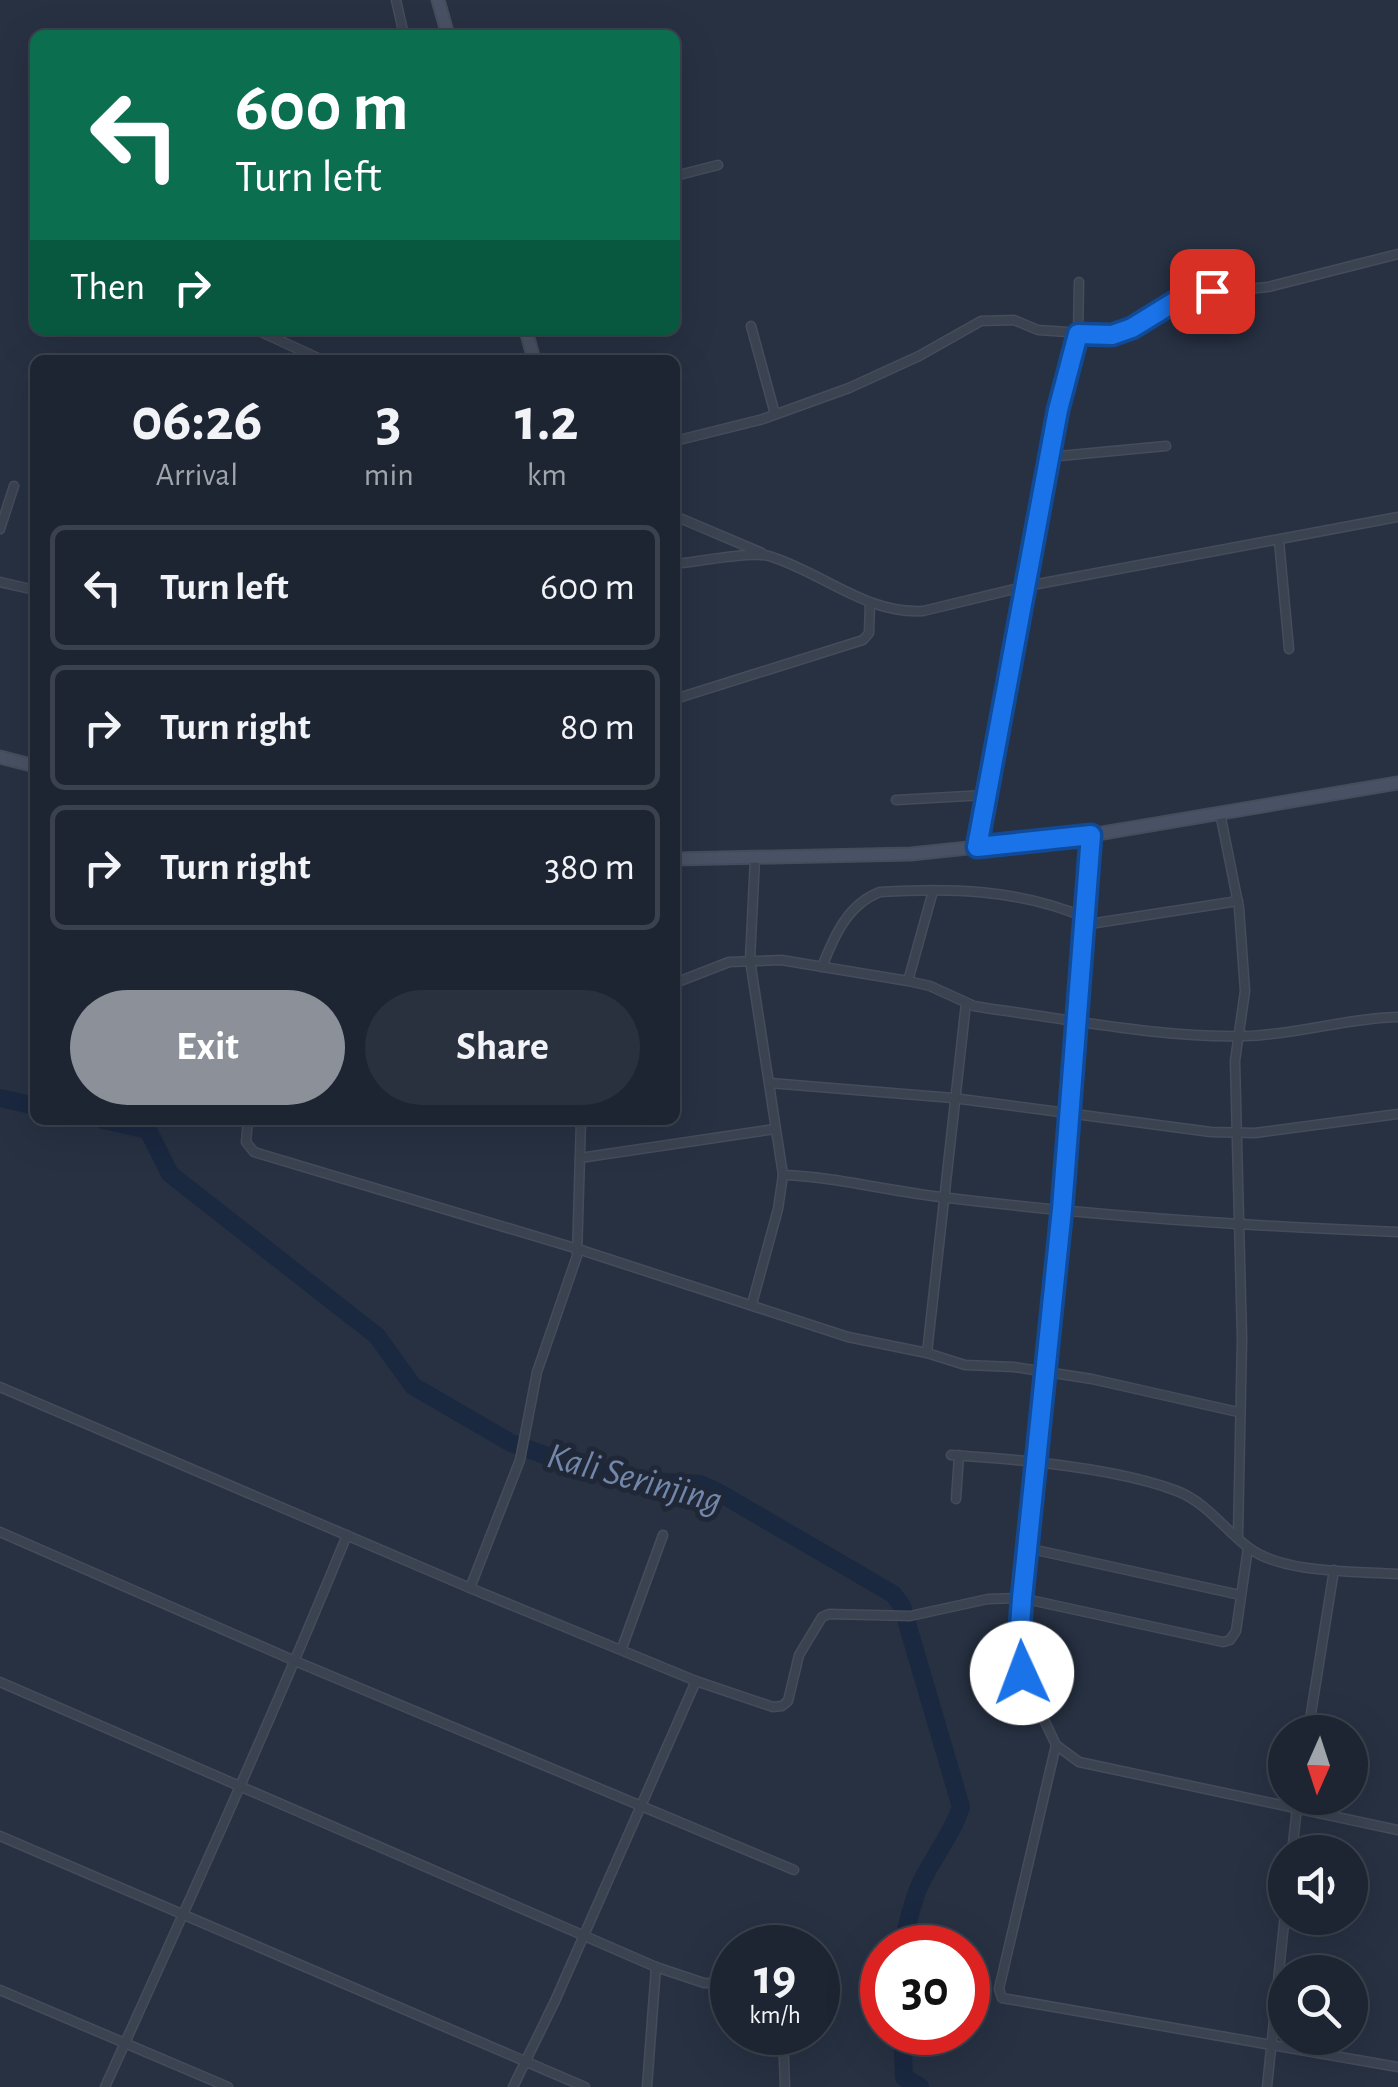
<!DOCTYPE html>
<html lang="en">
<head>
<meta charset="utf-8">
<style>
  :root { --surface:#1d2532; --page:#2a313e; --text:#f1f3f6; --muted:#a0a5ac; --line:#3b424d; --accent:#8c9099 }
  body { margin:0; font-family:"Alegreya Sans",sans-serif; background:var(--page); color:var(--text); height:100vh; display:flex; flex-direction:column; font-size:38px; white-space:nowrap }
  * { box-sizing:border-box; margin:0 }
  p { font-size:32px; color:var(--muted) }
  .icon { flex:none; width:55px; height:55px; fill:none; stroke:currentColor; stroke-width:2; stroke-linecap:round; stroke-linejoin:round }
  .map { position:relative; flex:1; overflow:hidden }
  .panel { position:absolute; left:30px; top:355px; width:650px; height:770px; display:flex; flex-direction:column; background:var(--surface); border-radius:15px; box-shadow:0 10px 40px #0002,0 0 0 2px var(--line) }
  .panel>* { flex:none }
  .guide { position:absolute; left:30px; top:30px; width:650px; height:305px; border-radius:15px; box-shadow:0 10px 40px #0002,0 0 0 2px var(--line); background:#0b6e4f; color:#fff; overflow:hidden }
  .needle { width:65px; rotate:183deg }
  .fabs { position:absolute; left:1268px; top:1715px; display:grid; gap:20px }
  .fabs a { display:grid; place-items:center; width:100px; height:100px; border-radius:50%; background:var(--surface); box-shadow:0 10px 40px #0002,0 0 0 2px var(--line); font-size:50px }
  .speed { position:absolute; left:710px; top:1925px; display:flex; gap:20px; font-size:50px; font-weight:700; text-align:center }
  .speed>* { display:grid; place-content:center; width:130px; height:130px; border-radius:50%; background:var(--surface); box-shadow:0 10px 40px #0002,0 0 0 2px var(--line); line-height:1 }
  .speed small { font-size:25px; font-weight:400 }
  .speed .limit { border:15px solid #d22; background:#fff; color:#111 }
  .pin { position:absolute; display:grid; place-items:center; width:85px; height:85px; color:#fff; margin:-42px; border-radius:20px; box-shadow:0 5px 15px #0006 }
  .me { position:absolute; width:110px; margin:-55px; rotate:358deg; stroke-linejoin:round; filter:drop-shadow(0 0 8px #0008) }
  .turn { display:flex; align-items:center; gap:35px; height:210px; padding:0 40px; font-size:45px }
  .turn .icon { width:130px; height:130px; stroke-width:2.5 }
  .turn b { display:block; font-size:70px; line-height:85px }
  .then { display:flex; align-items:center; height:95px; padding:0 40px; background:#0003; gap:20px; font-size:38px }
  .eta { display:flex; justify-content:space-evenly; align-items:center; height:170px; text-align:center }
  .eta b { font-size:60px; font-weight:700; line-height:70px }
  .action { display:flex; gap:20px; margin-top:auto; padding:20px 40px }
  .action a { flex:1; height:115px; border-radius:60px; background:var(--accent); color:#fff; font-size:40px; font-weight:700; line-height:115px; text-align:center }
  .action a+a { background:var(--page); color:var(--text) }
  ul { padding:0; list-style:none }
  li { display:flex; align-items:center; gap:30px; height:125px; margin:0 20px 15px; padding:0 20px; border:5px solid var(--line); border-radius:15px }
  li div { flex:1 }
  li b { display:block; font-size:38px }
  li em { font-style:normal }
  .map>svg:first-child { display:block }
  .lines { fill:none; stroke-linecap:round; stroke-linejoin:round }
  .river { stroke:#1a2840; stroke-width:18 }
  .street-casing { stroke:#454c5b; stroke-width:11 }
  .secondary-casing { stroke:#454c5b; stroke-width:15 }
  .street { stroke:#3b4351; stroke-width:8 }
  .secondary { stroke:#495264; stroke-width:11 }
  .route-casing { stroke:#114b97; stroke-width:25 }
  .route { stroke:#1a73e8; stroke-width:18 }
  .labels { text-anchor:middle; stroke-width:10; stroke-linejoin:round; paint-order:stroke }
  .water-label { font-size:38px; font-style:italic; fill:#7287a9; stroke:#202837 }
</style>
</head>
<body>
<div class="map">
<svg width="1398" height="2087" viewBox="0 0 1398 2087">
  <rect width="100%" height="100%" fill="#273142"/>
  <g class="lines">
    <!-- river -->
    <g class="river">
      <polyline points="0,1098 35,1106"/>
      <path d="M103,1120L148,1130L170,1174L377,1336L413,1386L511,1443L581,1468L652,1481L700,1484L718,1492L893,1594L902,1606L961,1807C952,1835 932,1858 920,1885C911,1904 907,1927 902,1948"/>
      <polyline points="902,2032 904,2077 920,2087"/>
    </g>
    <defs>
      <g id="street">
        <polyline points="396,0 404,35"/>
        <polyline points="675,176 718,165"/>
        <polyline points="751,326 775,414"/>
        <polyline points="257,330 322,360"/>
        <polyline points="675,441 763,419 849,388 919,356 981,321 1014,320 1038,330 1112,335 1133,328 1184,295 1268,287 1398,254"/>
        <polyline points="1049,457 1166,446"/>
        <polyline points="675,516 762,553"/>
        <polyline points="0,529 14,486"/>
        <polyline points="1279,541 1289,649"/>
        <path d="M675,564C696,562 751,551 769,556C822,572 865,614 923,611L1027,586L1398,517"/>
        <polyline points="0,582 35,590"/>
        <polyline points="675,699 863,640 869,633 870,603"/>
        <polyline points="896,800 985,795"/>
        <polyline points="1220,813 1239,908 1245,991 1235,1061 1242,1339 1238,1537"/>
        <polyline points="1091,835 1061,1209 1021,1598 1018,1656 1022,1673 1056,1745 1079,1762 1398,1830"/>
        <polyline points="977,847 1038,529 1058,410 1078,334 1079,282"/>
        <polyline points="1083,925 1238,901"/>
        <path d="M822,967C834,936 848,904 880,892C950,888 1018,889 1084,917"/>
        <polyline points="908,981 933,891"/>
        <path d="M675,983L729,962L781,960L908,981L930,986L974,1006L992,1009C1075,1020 1161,1038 1245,1036C1296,1035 1346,1018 1398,1017"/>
        <polyline points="770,1083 953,1098 1211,1132 1255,1133 1398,1114"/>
        <polyline points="248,1120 246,1142 254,1152 578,1249 848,1337 927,1353 965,1365 1014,1367 1092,1379 1238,1412"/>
        <polyline points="580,1158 775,1129"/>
        <path d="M783,1175C837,1177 888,1191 941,1197C1093,1216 1245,1226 1398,1232"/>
        <polyline points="752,1304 778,1209 783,1175 750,960 755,858"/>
        <polyline points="927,1353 966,1003"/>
        <polyline points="0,1387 470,1588 696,1681 773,1707 782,1706 788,1701 799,1655 822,1617 829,1614 910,1616 988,1599 1021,1598 1223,1642 1230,1640 1236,1631 1248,1548"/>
        <path d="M951,1455C1016,1459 1116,1468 1177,1491C1206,1502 1225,1530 1249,1548C1284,1574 1355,1571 1398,1574"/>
        <polyline points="956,1499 959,1455"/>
        <polyline points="0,1532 295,1661 794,1870"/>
        <polyline points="1027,1548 1240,1595"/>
        <polyline points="470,1588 520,1460 537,1372 577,1256 581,1120"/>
        <polyline points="622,1648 663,1535"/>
        <polyline points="0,1682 656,1967 704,1983 732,1983"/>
        <polyline points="1308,1732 1334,1570"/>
        <polyline points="1056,1745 999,1989 1002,1998 1398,2067"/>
        <polyline points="0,1836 585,2087"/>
        <polyline points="1292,1852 1298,1798"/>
        <polyline points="0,1990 228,2087"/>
        <polyline points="783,2032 785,2087"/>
        <path d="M105,2087C188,1904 271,1721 347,1535"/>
        <polyline points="513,2087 555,2001 696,1681"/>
        <polyline points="647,2087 656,1967"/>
        <polyline points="1267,2087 1285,1914"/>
      </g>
      <g id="secondary">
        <polyline points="438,0 448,35"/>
        <polyline points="526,330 534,360"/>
        <polyline points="0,757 35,766"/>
        <polyline points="675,859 911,854 1091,835 1398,783"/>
      </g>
    </defs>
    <!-- street casing -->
    <use href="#street" class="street-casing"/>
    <!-- secondary casing -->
    <use href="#secondary" class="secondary-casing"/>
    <!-- street -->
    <use href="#street" class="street"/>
    <!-- secondary -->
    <use href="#secondary" class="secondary"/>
  </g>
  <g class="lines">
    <defs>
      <polyline id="route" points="1022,1673 1018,1656 1022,1598 1062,1209 1091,835 977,847 1058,410 1078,334 1112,335 1132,328 1184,296 1212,291"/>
    </defs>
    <!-- route casing -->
    <use href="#route" class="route-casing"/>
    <!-- route -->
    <use href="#route" class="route"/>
  </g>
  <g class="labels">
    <!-- water labels -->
    <g class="water-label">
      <text transform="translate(635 1477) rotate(15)" y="13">Kali Serinjing</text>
    </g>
  </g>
</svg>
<div class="fabs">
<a><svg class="needle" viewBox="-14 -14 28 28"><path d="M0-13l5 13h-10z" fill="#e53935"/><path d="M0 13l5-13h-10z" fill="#a0a5ac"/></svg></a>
<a><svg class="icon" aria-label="sound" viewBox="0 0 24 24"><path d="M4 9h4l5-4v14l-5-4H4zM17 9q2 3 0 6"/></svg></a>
<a><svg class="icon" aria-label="search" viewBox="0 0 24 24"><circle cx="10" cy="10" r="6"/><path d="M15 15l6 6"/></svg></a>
</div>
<div class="speed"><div>19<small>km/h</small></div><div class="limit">30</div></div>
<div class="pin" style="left:1212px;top:291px;background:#d93025"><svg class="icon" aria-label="arrive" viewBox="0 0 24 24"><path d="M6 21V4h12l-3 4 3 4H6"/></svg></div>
<svg class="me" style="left:1022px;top:1673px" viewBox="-20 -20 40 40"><circle r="19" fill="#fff"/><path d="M0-13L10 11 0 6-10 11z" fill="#1a73e8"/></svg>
<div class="guide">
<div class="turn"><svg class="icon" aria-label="left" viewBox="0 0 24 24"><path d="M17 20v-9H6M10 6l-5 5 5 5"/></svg><div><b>600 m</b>Turn left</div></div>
<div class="then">Then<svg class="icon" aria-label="right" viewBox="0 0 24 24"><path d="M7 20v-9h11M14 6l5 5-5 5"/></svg></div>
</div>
<section class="panel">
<div class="eta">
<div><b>06:26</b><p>Arrival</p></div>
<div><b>3</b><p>min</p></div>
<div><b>1.2</b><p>km</p></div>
</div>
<ul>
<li><svg class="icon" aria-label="left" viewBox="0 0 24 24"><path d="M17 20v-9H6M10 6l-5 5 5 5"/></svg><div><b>Turn left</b></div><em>600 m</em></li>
<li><svg class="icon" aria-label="right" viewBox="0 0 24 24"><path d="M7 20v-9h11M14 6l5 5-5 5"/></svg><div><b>Turn right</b></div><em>80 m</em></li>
<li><svg class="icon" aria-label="right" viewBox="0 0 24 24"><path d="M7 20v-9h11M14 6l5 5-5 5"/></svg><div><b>Turn right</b></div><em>380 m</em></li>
</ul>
<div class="action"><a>Exit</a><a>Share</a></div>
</section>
</div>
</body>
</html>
